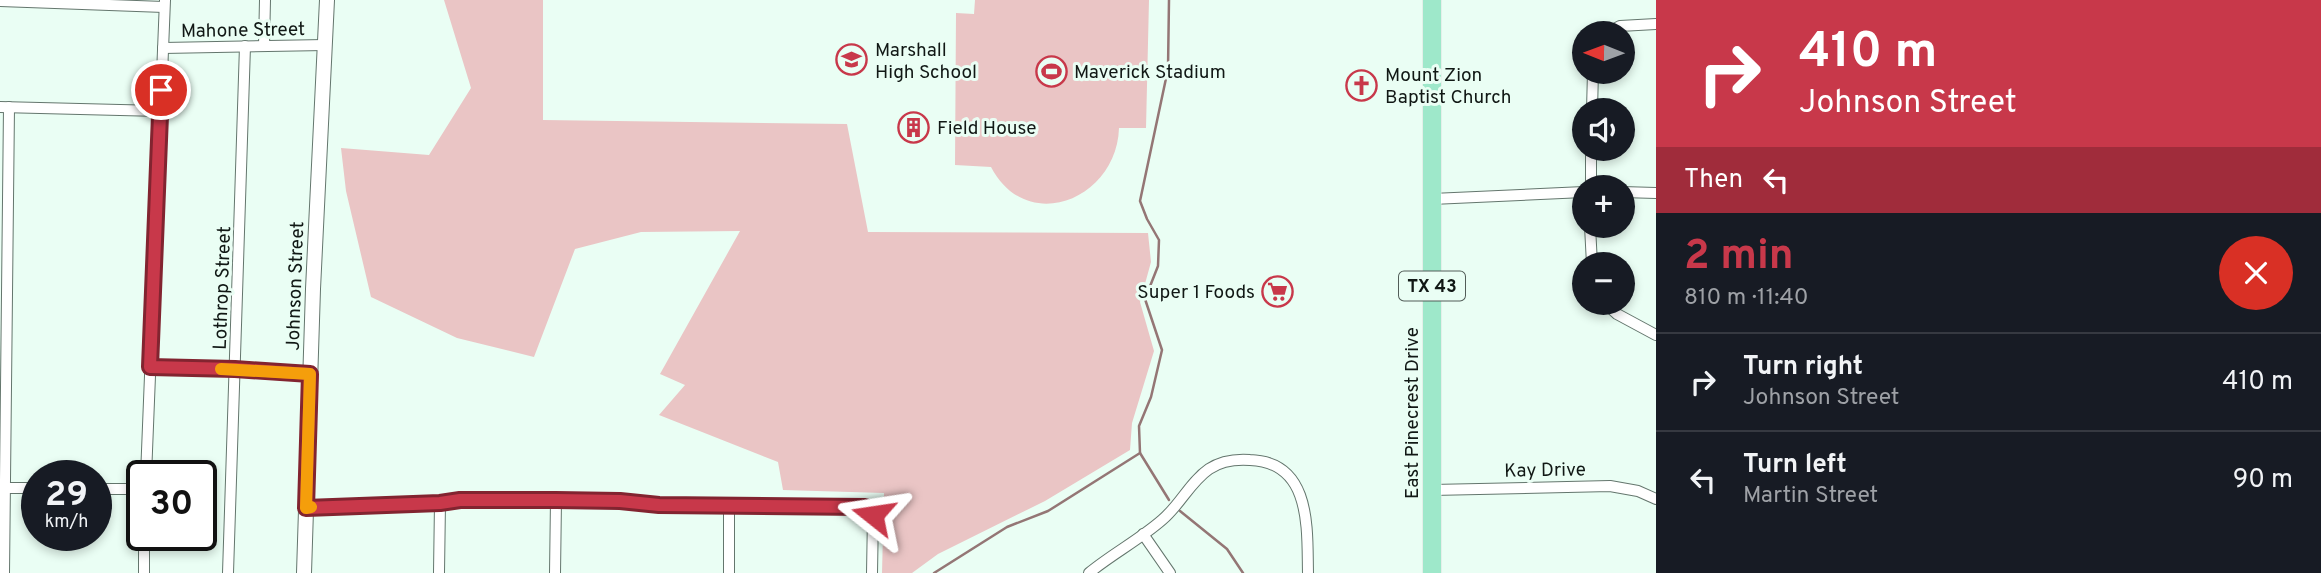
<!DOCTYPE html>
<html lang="en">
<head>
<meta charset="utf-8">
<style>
  :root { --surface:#171b24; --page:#20242c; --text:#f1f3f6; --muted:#9ea1a6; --line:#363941; --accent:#c8384a }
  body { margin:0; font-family:Overpass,sans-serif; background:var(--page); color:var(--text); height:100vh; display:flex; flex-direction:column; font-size:26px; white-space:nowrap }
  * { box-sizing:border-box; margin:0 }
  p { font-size:23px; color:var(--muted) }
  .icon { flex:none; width:38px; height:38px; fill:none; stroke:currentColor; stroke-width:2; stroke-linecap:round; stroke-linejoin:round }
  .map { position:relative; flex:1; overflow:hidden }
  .sheet { display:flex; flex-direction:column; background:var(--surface); width:665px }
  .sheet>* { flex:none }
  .banner { background:#c8384a; color:#fff; overflow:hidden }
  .needle { width:46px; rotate:271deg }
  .controls { position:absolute; left:1572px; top:21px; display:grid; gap:14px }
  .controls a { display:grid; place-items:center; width:63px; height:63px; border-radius:50%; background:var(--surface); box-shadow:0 4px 10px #0003; font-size:35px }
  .speed { position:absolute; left:21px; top:460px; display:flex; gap:14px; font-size:35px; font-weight:700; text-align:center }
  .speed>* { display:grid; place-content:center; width:91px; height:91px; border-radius:50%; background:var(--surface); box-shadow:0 4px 10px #0003; line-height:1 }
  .speed small { font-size:18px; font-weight:400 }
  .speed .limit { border:4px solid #111; border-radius:10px; background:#fff; color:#111 }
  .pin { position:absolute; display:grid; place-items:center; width:60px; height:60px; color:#fff; margin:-30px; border:4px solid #fff; border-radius:50%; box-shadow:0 2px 7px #0007 }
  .me { position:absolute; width:77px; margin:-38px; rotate:285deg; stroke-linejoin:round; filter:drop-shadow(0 0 5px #0008) }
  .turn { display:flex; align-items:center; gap:24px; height:147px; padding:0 28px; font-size:32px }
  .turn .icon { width:91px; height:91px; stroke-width:2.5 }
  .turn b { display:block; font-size:49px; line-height:60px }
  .then { display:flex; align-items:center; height:66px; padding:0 28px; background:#0003; gap:14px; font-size:26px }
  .round { display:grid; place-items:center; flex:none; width:74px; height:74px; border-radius:37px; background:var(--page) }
  .summary { display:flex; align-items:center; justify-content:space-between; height:119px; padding:0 28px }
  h1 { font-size:42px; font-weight:700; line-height:52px; color:var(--accent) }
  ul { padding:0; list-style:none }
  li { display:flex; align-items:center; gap:21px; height:98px; padding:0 28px; border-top:2px solid var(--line) }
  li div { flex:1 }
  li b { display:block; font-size:26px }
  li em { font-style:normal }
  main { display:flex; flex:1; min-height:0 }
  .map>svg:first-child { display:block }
  .green { fill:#eac5c5 }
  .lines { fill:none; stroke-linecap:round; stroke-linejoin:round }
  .stream { stroke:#947675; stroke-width:2.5 }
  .minor-casing { stroke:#64766d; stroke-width:12 }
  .tertiary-casing { stroke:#64766d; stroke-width:16 }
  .primary-casing { stroke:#dedfde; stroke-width:19 }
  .minor { stroke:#fff; stroke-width:10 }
  .tertiary { stroke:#fff; stroke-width:14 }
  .primary { stroke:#9ee8ca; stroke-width:18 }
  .route-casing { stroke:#822430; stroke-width:18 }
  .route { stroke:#c8384a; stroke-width:12 }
  .slow { stroke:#f59e0b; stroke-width:12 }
  .labels { text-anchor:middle; stroke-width:6; stroke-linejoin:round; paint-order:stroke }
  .shield { fill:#eafef4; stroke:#525d58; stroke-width:2 }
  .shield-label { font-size:18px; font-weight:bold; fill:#111815 }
  .street-label { font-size:19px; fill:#111815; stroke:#eafef4 }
  .poi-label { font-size:19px; fill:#111815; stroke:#eafef4; text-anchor:start }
</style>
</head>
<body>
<main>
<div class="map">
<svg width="1656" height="573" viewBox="0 0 1656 573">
  <rect width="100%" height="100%" fill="#eafef4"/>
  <!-- green -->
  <g class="green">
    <polygon points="444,0 543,0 543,120 847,124 868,232 1148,233 1151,262 1140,302 1154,351 1132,423 1130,450 1045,501 938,554 912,573 882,573 884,493 783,490 778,462 659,415 685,385 660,374 740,231 641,232 575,249 534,357 457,338 371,297 346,191 341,148 429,155 471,88"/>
    <path d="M975,0H1149L1146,128H1119C1117,199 1027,236 991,167L955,165L956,13L974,14Z"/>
  </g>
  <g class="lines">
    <!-- stream -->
    <g class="stream">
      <polyline points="1140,453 1169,500"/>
      <polyline points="1180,511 1227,549 1243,573"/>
      <polyline points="934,573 1007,527 1048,511 1140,453 1139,426 1151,397 1162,350 1145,299 1158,266 1159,240 1147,219 1140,201 1168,69 1169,0"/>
    </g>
    <defs>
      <g id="minor">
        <polyline points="0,1 164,7"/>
        <polyline points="1607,33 1620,26 1656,24"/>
        <polyline points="264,46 265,0"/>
        <polyline points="163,48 325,45"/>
        <polyline points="0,107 160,111"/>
        <polyline points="1592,110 1593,72"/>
        <polyline points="1591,187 1591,149"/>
        <polyline points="1622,192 1656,193"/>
        <polyline points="1432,199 1584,192"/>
        <polyline points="1590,226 1592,264"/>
        <polyline points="1605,303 1617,314 1656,335"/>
        <polyline points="150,367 235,369 310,374"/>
        <polyline points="146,476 165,0"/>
        <polyline points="1,488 37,488"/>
        <polyline points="96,489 142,489"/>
        <polyline points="1432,490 1610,486 1638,491 1656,499"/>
        <polyline points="306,507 440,503 460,500 865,507 873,515 872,573"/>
        <polyline points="1143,534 1170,573"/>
        <polyline points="4,573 9,107"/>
        <polyline points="144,573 144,536"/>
        <polyline points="228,573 245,46"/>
        <polyline points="439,573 440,503"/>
        <polyline points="555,573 556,500"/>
        <polyline points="729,573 729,505"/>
        <path d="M1089,573C1112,554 1139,540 1162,520C1180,505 1190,482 1209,469C1221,461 1236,459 1250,460C1312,462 1307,529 1308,573"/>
      </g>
      <polyline id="tertiary" points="304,573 313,289 327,0"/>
      <polyline id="primary" points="1432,573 1432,0"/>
    </defs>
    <!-- minor casing -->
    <use href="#minor" class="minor-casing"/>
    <!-- tertiary casing -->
    <use href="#tertiary" class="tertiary-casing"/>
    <!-- primary casing -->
    <use href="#primary" class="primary-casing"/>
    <!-- minor -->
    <use href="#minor" class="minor"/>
    <!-- tertiary -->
    <use href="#tertiary" class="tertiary"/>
    <!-- primary -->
    <use href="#primary" class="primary"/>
  </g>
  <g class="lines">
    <defs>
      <polyline id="route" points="161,90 150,367 235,369 310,374 306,508 440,503 460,500 556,500 620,501 659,505 865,507 873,515"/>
    </defs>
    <!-- route casing -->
    <use href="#route" class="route-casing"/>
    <!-- route -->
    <use href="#route" class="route"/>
    <!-- slow -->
    <polyline class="slow" points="221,369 310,374 306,508 311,507"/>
  </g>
  <!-- icons -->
  <defs>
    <symbol id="school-ring" viewBox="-11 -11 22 22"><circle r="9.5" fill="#eafef4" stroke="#c8384a" stroke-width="1.5"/><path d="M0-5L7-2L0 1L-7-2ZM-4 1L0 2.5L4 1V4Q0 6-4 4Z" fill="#c8384a"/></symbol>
    <symbol id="stadium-ring" viewBox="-11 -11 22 22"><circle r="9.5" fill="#eafef4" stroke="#c8384a" stroke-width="1.5"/><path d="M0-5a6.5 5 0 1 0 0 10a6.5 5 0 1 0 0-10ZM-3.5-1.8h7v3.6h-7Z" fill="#c8384a"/></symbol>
    <symbol id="church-ring" viewBox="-11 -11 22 22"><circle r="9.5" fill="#eafef4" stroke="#c8384a" stroke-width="1.5"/><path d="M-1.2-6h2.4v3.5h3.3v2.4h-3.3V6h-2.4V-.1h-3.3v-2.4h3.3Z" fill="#c8384a"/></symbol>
    <symbol id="building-ring" viewBox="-11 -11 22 22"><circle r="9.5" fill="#eafef4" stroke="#c8384a" stroke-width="1.5"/><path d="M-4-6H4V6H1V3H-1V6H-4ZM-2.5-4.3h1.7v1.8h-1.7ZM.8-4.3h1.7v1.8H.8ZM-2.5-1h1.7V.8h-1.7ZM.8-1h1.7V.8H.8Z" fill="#c8384a"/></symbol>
    <symbol id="supermarket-ring" viewBox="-11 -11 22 22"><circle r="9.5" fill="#eafef4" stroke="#c8384a" stroke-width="1.5"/><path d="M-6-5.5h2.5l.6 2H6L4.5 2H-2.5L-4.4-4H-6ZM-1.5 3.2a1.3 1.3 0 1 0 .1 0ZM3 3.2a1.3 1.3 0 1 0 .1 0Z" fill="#c8384a"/></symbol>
  </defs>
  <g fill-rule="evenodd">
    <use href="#school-ring" x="834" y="42" width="35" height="35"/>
    <use href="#stadium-ring" x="1034" y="54" width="35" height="35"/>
    <use href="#church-ring" x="1344" y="68" width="35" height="35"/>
    <use href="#building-ring" x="896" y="110" width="35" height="35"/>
    <use href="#supermarket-ring" x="1260" y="274" width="35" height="35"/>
  </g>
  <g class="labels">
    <!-- shield labels -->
    <rect class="shield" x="1399" y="271.5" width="66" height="29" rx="5"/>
    <g class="shield-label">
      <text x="1432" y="292">TX 43</text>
    </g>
    <!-- street labels -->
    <g class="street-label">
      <text transform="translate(243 29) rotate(-1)" y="7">Mahone Street</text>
      <text transform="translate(294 286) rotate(-88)" y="7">Johnson Street</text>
      <text transform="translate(221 288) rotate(-88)" y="7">Lothrop Street</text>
      <text transform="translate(1411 413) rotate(-90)" y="7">East Pinecrest Drive</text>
      <text transform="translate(1545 469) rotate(-1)" y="7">Kay Drive</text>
    </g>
    <!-- poi labels -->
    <g class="poi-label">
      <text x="875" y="56">Marshall<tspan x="875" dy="22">High School</tspan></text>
      <text x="1074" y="78">Maverick Stadium</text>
      <text x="1385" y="81">Mount Zion<tspan x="1385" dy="22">Baptist Church</tspan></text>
      <text x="937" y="134">Field House</text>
      <text x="1255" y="298" text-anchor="end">Super 1 Foods</text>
    </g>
  </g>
</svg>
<div class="controls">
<a><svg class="needle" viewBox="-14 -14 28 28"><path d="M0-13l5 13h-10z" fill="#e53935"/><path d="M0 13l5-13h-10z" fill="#9ea1a6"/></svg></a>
<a><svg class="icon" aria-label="sound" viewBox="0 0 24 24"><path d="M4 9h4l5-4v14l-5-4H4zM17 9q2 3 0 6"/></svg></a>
<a>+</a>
<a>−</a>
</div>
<div class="speed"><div>29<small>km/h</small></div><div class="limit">30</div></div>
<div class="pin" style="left:161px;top:90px;background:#d93025"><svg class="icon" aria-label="arrive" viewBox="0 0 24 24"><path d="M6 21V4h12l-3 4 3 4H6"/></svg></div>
<svg class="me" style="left:873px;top:515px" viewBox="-20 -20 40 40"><path d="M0-17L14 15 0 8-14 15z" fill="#c8384a" stroke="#fff" stroke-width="4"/></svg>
</div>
<section class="sheet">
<div class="banner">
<div class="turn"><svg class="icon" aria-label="right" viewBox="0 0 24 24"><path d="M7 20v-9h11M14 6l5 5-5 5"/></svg><div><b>410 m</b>Johnson Street</div></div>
<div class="then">Then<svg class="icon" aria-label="left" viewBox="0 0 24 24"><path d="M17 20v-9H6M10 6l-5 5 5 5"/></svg></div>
</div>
<div class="summary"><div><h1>2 min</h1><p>810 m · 11:40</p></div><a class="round" style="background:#d93025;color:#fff"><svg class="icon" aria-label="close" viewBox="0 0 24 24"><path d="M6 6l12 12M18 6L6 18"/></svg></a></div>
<ul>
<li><svg class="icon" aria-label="right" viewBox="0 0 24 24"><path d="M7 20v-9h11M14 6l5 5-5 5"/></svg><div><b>Turn right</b><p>Johnson Street</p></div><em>410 m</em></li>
<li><svg class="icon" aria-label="left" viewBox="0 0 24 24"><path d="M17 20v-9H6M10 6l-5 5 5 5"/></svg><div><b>Turn left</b><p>Martin Street</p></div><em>90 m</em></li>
</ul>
</section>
</main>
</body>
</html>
